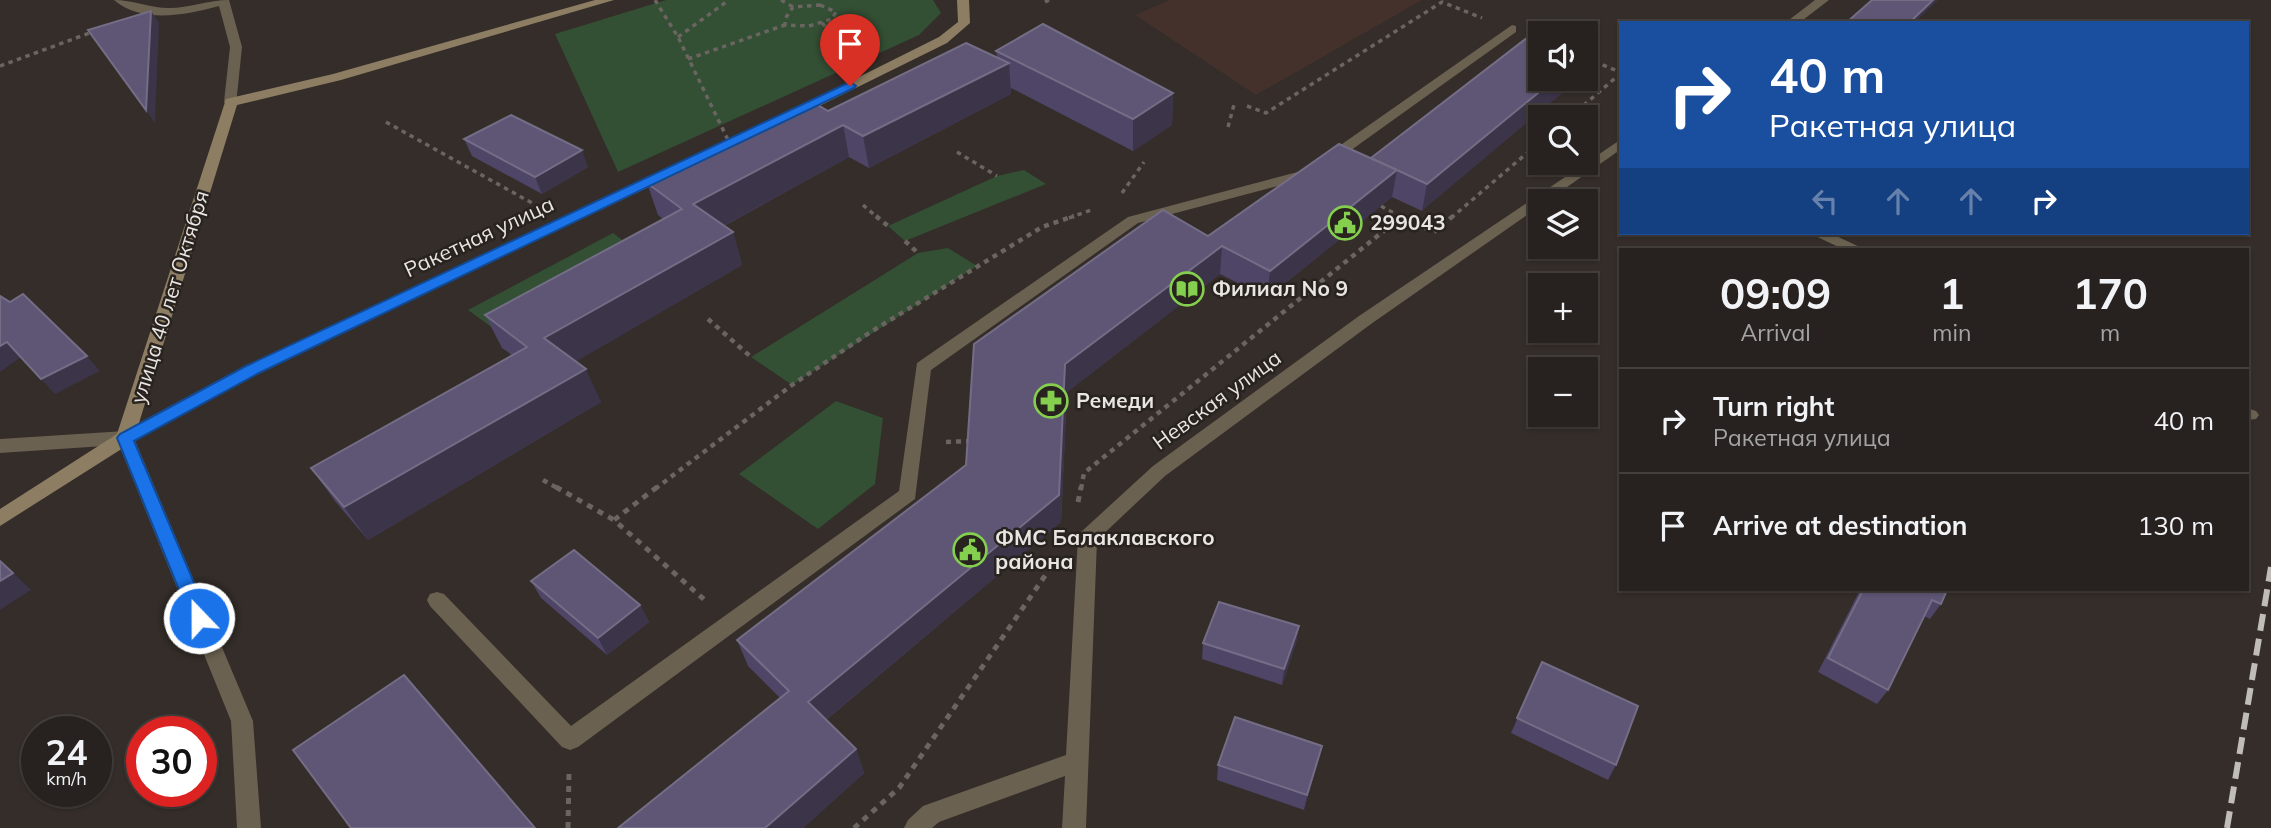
<!DOCTYPE html>
<html lang="en">
<head>
<meta charset="utf-8">
<style>
  :root { --surface:#27221f; --page:#2f2a28; --text:#f1f3f6; --muted:#a4a4a4; --line:#433f3d }
  body { margin:0; font-family:Mulish,sans-serif; background:var(--page); color:var(--text); height:100vh; display:flex; flex-direction:column; font-size:26px; white-space:nowrap }
  * { box-sizing:border-box; margin:0 }
  p { font-size:23px; color:var(--muted) }
  .icon { flex:none; width:38px; height:38px; fill:none; stroke:currentColor; stroke-width:2; stroke-linecap:round; stroke-linejoin:round }
  .map { position:relative; flex:1; overflow:hidden }
  .panel { position:absolute; left:1619px; top:248px; width:630px; height:343px; display:flex; flex-direction:column; background:var(--surface); border-radius:0px; box-shadow:0 2px 5px #0004,0 0 0 2px var(--line) }
  .panel>* { flex:none }
  .hud { position:absolute; left:1619px; top:21px; width:630px; height:214px; border-radius:0px; box-shadow:0 2px 5px #0004,0 0 0 2px var(--line); background:#1a4fa0; color:#fff; overflow:hidden }
  .buttons { position:absolute; left:1528px; top:21px; display:grid; gap:14px }
  .buttons a { display:grid; place-items:center; width:70px; height:70px; border-radius:0px; background:var(--surface); box-shadow:0 2px 5px #0004,0 0 0 2px var(--line); font-size:35px }
  .speed { position:absolute; left:21px; top:716px; display:flex; gap:14px; font-size:35px; font-weight:700; text-align:center }
  .speed>* { display:grid; place-content:center; width:91px; height:91px; border-radius:50%; background:var(--surface); box-shadow:0 2px 5px #0004,0 0 0 2px var(--line); line-height:1 }
  .speed small { font-size:18px; font-weight:400 }
  .speed .limit { border:10px solid #d22; background:#fff; color:#111 }
  .pin { position:absolute; display:grid; place-items:center; width:60px; height:60px; color:#fff; margin:-72px -30px; border-radius:50% 50% 50% 0; rotate:-45deg; box-shadow:0 0 7px #0007 }
  .pin .icon { rotate:45deg }
  .me { position:absolute; width:77px; margin:-38px; rotate:338deg; stroke-linejoin:round; filter:drop-shadow(0 0 5px #0008) }
  .turn { display:flex; align-items:center; gap:24px; height:147px; padding:0 35px; font-size:32px }
  .turn .icon { width:91px; height:91px; stroke-width:2.5 }
  .turn b { display:block; font-size:49px; line-height:60px }
  .lanes { display:flex; align-items:center; height:66px; padding:0 35px; background:#0003; justify-content:center; gap:35px; direction:ltr }
  .lanes .off { opacity:.35 }
  .eta { display:flex; justify-content:space-evenly; align-items:center; height:119px; text-align:center }
  .eta b { font-size:42px; font-weight:700; line-height:49px }
  ul { padding:0; list-style:none }
  li { display:flex; align-items:center; gap:21px; height:105px; padding:0 35px; border-top:2px solid var(--line) }
  li div { flex:1 }
  li b { display:block; font-size:26px }
  li em { font-style:normal }
  .map>svg:first-child { display:block }
  .industrial { fill:#44312b }
  .green { fill:#334f34 }
  .lines { fill:none; stroke-linecap:round; stroke-linejoin:round }
  .path-far2 { stroke:#6b6561; stroke-width:3.5; stroke-dasharray:4.5 4.5; stroke-linecap:butt }
  .path-far1 { stroke:#6b6561; stroke-width:4.5; stroke-dasharray:5 5; stroke-linecap:butt }
  .path { stroke:#6b6561; stroke-width:5; stroke-dasharray:6 6; stroke-linecap:butt }
  .lane { fill:#6b6150; fill-rule:evenodd }
  .street { fill:#6b6150; fill-rule:evenodd }
  .secondary { fill:#8d7d62; fill-rule:evenodd }
  .rail { stroke:#c0bcb9; stroke-width:6; stroke-dasharray:17 8; stroke-linecap:butt }
  .wall { fill:#4e4567 }
  .shaded-wall { fill:#3c3449 }
  .building { fill:#5e5674; stroke:#746d86; stroke-width:2 }
  .route { fill:#1a73e8; stroke:#114b97; stroke-width:2 }
  .labels { text-anchor:middle; stroke-width:5; stroke-linejoin:round; paint-order:stroke }
  .poi-label { font-size:21px; font-weight:bold; fill:#e9e5e2; stroke:#29231f; text-anchor:start }
  .street-label { font-size:21px; fill:#e9e5e2; stroke:#29231f }
</style>
</head>
<body>
<div class="map">
<svg width="2271" height="828" viewBox="0 0 2271 828">
  <rect width="100%" height="100%" fill="#342d29"/>
  <!-- industrial -->
  <polygon class="industrial" points="1170,0 1422,0 1256,95 1135,15"/>
  <!-- green -->
  <g class="green">
    <polygon points="666,0 933,0 941,13 919,35 618,172 555,34"/>
    <polygon points="1024,170 1046,184 905,241 888,226 997,176"/>
    <polygon points="613,233 642,255 501,334 468,310"/>
    <polygon points="948,248 977,266 792,385 751,357 918,253"/>
    <polygon points="836,401 883,418 875,484 818,529 739,474"/>
  </g>
  <g class="lines">
    <!-- path-far2 -->
    <g class="path-far2">
      <polyline points="655,0 678,37 730,144"/>
      <polyline points="781,0 793,7"/>
      <polyline points="1045,2 1049,0"/>
      <polygon points="820,5 836,12 832,19 809,26 785,25 785,19 793,7"/>
      <polyline points="822,23 853,54"/>
      <polyline points="678,37 729,0"/>
      <polyline points="1586,58 1620,72"/>
      <polyline points="688,59 785,25"/>
      <polyline points="0,66 95,31"/>
      <polyline points="1247,106 1266,113 1442,2 1482,18"/>
      <polyline points="1570,117 1620,74"/>
      <polyline points="386,122 532,203"/>
      <polyline points="1228,127 1235,101"/>
      <polyline points="957,152 997,176"/>
      <polyline points="1122,193 1144,162"/>
      <polyline points="863,205 878,218"/>
      <polyline points="1381,206 1401,217"/>
      <polyline points="1069,218 1094,209"/>
      <polyline points="1400,218 1403,218"/>
      <polyline points="1451,218 1540,142"/>
    </g>
    <!-- path-far1 -->
    <g class="path-far1">
      <polyline points="876,216 888,226"/>
      <polyline points="905,241 918,253"/>
      <polyline points="708,319 751,357"/>
      <polyline points="946,442 972,441"/>
      <polyline points="543,480 559,489"/>
      <polyline points="655,489 792,385 869,333 1042,227 1074,216"/>
      <polyline points="1081,489 1084,473 1401,217 1434,232 1453,216"/>
    </g>
    <!-- path -->
    <g class="path">
      <polyline points="556,487 614,520"/>
      <polyline points="657,487 614,520 707,602"/>
      <polyline points="1078,502 1081,487"/>
      <polyline points="568,828 569,772"/>
      <polyline points="854,828 899,788 1051,567"/>
    </g>
    <!-- lane -->
    <polygon class="lane" points="1512,25 1516,26 1516,32 1315,176 1138,223 931,370 915,499 578,747 570,750 562,747 430,606 427,600 430,594 437,592 444,594 571,726 899,491 917,363 1128,217 1305,170"/>
    <!-- street -->
    <g class="street">
      <path d="M114,0C133,0 150,8 169,8C189,8 209,0 229,0L242,47L236,105H226L224,102L230,47L219,6C186,15 142,24 114,0Z"/>
      <polygon points="1815,0 1829,0 1799,23 1785,23"/>
      <polygon points="1620,140 1620,150 1547,201 1540,201 1540,206 1371,324 1165,476 1097,540 1086,828 1062,828 1065,776 939,822 932,828 904,828 908,820 923,806 1066,755 1078,537 1081,532 1153,466 1359,316"/>
      <polygon points="1809,233 1830,233 1866,250 1845,250"/>
      <polygon points="2247,408 2256,411 2259,415 2256,419 2247,420"/>
      <polygon points="125,431 131,433 134,438 253,721 261,828 237,828 231,721 119,445 0,453 0,439"/>
    </g>
    <!-- secondary -->
    <g class="secondary">
      <polygon points="595,0 614,0 341,80 237,105 139,423 245,366 662,170 672,170 672,176 257,374 131,443 0,526 0,509 117,434 226,99 333,74"/>
      <polygon points="957,0 969,0 970,23 947,43 799,116 789,116 787,113 939,37 958,22"/>
    </g>
    <!-- rail -->
    <polyline class="rail" points="2227,828 2271,567"/>
  </g>
  <!-- wall -->
  <g class="wall">
    <polygon points="1545,24 1422,211 1392,197 1267,298 1220,274 1067,392 1061,522 826,720 856,749 864,773 803,828 618,828 780,698 748,666 737,640 966,465 1208,236 1371,158"/>
    <polygon points="996,51 1173,93 1172,125 1133,151 1011,88 1011,94 869,168 849,157 724,226 733,232 742,265 576,361 601,402 368,540 335,501 311,468 512,355 502,348 485,315 663,219 658,215 647,183 828,111 997,57"/>
    <polygon points="464,139 588,167 542,194 472,156"/>
    <polygon points="531,581 640,605 649,622 607,655 541,598"/>
    <polygon points="1860,590 1947,590 1941,604 1930,619 1924,616 1888,690 1877,704 1818,672"/>
    <polygon points="1299,626 1296,643 1282,685 1202,659 1203,643"/>
    <polygon points="1542,662 1616,765 1608,780 1511,733"/>
    <polygon points="1318,761 1304,810 1217,780 1218,765"/>
  </g>
  <!-- shaded-wall -->
  <g class="shaded-wall">
    <polygon points="1933,0 1938,0 1914,23 1909,23"/>
    <polygon points="151,11 159,23 155,123 146,110"/>
    <polygon points="1598,44 1590,70 1586,73 1586,54"/>
    <polygon points="1009,63 1011,94 869,168 863,136"/>
    <polygon points="1555,79 1579,79 1422,211 1427,184"/>
    <polygon points="1173,93 1172,125 1133,151 1133,119"/>
    <polygon points="843,125 849,157 703,237 693,204"/>
    <polygon points="582,150 588,167 542,194 535,177"/>
    <polygon points="1397,170 1392,197 1267,298 1270,271"/>
    <polygon points="733,232 742,265 560,371 544,338"/>
    <polygon points="1222,246 1220,274 1067,392 1061,522 817,727 808,702 1065,364"/>
    <polygon points="7,342 21,357 0,372 0,346"/>
    <polygon points="87,356 100,371 55,394 41,379"/>
    <polygon points="586,369 601,402 368,540 344,507"/>
    <polygon points="0,560 31,590 0,610"/>
    <polygon points="640,605 649,622 607,655 598,638"/>
    <polygon points="1299,626 1296,643 1282,685 1284,669"/>
    <polygon points="1322,746 1318,761 1304,810 1307,795"/>
    <polygon points="856,749 864,773 803,828 765,828"/>
  </g>
  <!-- building -->
  <g class="building">
    <polygon points="1872,0 1933,0 1909,23 1846,23"/>
    <polygon points="151,11 146,110 88,30"/>
    <polygon points="1043,24 1173,93 1133,119 996,51"/>
    <polygon points="1545,24 1569,33 1540,33 1540,79 1555,79 1427,184 1397,170 1270,271 1222,246 1065,364 1059,495 808,702 856,749 765,828 618,828 789,691 737,640 966,465 974,344 1163,210 1208,236 1339,144 1397,170 1371,158"/>
    <polygon points="1586,39 1598,44 1586,54"/>
    <polygon points="966,43 1009,63 863,136 843,125 693,204 733,232 544,338 586,369 344,507 311,468 527,347 485,315 682,209 647,183 811,101 828,111"/>
    <polygon points="511,115 582,150 535,177 464,139"/>
    <polygon points="23,294 87,356 41,379 7,342 0,346 0,296 10,302"/>
    <polygon points="574,550 640,605 598,638 531,581"/>
    <polygon points="0,561 13,573 0,581"/>
    <polygon points="1863,590 1947,590 1941,604 1932,600 1888,690 1828,658"/>
    <polygon points="1219,602 1299,626 1284,669 1203,643"/>
    <polygon points="1542,662 1638,706 1616,765 1517,718"/>
    <polygon points="404,675 535,828 351,828 293,750"/>
    <polygon points="1235,717 1322,746 1307,795 1218,765"/>
  </g>
  <!-- route -->
  <polygon class="route" points="850,82 856,86 854,88 257,374 134,441 209,618 206,624 199,626 193,624 117,438 120,434 246,366"/>
  <!-- icons -->
  <defs>
    <symbol id="civic-ring" viewBox="-11 -11 22 22"><circle r="9.5" fill="#29231f" stroke="#84d04e" stroke-width="1.5"/><path d="M-.6-6.5H3V-4.5H.6V-3L4-1V1h2V6H-6V1h2V-1L-.6-3ZM-1.2 2.5V6h2.4V2.5Z" fill="#84d04e"/></symbol>
    <symbol id="library-ring" viewBox="-11 -11 22 22"><circle r="9.5" fill="#29231f" stroke="#84d04e" stroke-width="1.5"/><path d="M-6-4Q-3-5.5-.7-3.5V5Q-3 3-6 4ZM6-4Q3-5.5 .7-3.5V5Q3 3 6 4Z" fill="#84d04e"/></symbol>
    <symbol id="pharmacy-ring" viewBox="-11 -11 22 22"><circle r="9.5" fill="#29231f" stroke="#84d04e" stroke-width="1.5"/><path d="M-2-6h4v4h4v4h-4v4h-4v-4h-4v-4h4Z" fill="#84d04e"/></symbol>
  </defs>
  <g fill-rule="evenodd">
    <use href="#civic-ring" x="1326" y="204" width="38" height="38"/>
    <use href="#library-ring" x="1168" y="270" width="38" height="38"/>
    <use href="#pharmacy-ring" x="1032" y="382" width="38" height="38"/>
    <use href="#civic-ring" x="951" y="531" width="38" height="38"/>
  </g>
  <g class="labels">
    <!-- poi labels -->
    <g class="poi-label">
      <text x="1370" y="230">299043</text>
      <text x="1212" y="296">Филиал No 9</text>
      <text x="1076" y="408">Ремеди</text>
      <text x="995" y="545">ФМС Балаклавского<tspan x="995" dy="24">района</tspan></text>
    </g>
    <!-- street labels -->
    <g class="street-label">
      <text transform="translate(479 237) rotate(-25)" y="7">Ракетная улица</text>
      <text transform="translate(170 297) rotate(-73)" y="7">улица 40 лет Октября</text>
      <text transform="translate(1217 400) rotate(-36)" y="7">Невская улица</text>
    </g>
  </g>
</svg>
<div class="buttons">
<a><svg class="icon" aria-label="sound" viewBox="0 0 24 24"><path d="M4 9h4l5-4v14l-5-4H4zM17 9q2 3 0 6"/></svg></a>
<a><svg class="icon" aria-label="search" viewBox="0 0 24 24"><circle cx="10" cy="10" r="6"/><path d="M15 15l6 6"/></svg></a>
<a><svg class="icon" aria-label="layers" viewBox="0 0 24 24"><path d="M12 4l9 5-9 5-9-5zM3 14l9 5 9-5"/></svg></a>
<a>+</a>
<a>−</a>
</div>
<div class="speed"><div>24<small>km/h</small></div><div class="limit">30</div></div>
<div class="pin" style="left:850px;top:86px;background:#d93025"><svg class="icon" aria-label="arrive" viewBox="0 0 24 24"><path d="M6 21V4h12l-3 4 3 4H6"/></svg></div>
<svg class="me" style="left:199px;top:618px" viewBox="-20 -20 40 40"><circle r="17" fill="#1a73e8" stroke="#fff" stroke-width="3"/><path d="M0-11L8 9 0 5-8 9z" fill="#fff"/></svg>
<div class="hud">
<div class="turn"><svg class="icon" aria-label="right" viewBox="0 0 24 24"><path d="M7 20v-9h11M14 6l5 5-5 5"/></svg><div><b>40 m</b>Ракетная улица</div></div>
<div class="lanes"><svg class="icon off" aria-label="left" viewBox="0 0 24 24"><path d="M17 20v-9H6M10 6l-5 5 5 5"/></svg><svg class="icon off" aria-label="ahead" viewBox="0 0 24 24"><path d="M12 20V5M6 11l6-6 6 6"/></svg><svg class="icon off" aria-label="ahead" viewBox="0 0 24 24"><path d="M12 20V5M6 11l6-6 6 6"/></svg><svg class="icon" aria-label="right" viewBox="0 0 24 24"><path d="M7 20v-9h11M14 6l5 5-5 5"/></svg></div>
</div>
<section class="panel">
<div class="eta">
<div><b>09:09</b><p>Arrival</p></div>
<div><b>1</b><p>min</p></div>
<div><b>170</b><p>m</p></div>
</div>
<ul>
<li><svg class="icon" aria-label="right" viewBox="0 0 24 24"><path d="M7 20v-9h11M14 6l5 5-5 5"/></svg><div><b>Turn right</b><p>Ракетная улица</p></div><em>40 m</em></li>
<li><svg class="icon" aria-label="arrive" viewBox="0 0 24 24"><path d="M6 21V4h12l-3 4 3 4H6"/></svg><div><b>Arrive at destination</b></div><em>130 m</em></li>
</ul>
</section>
</div>
</body>
</html>
